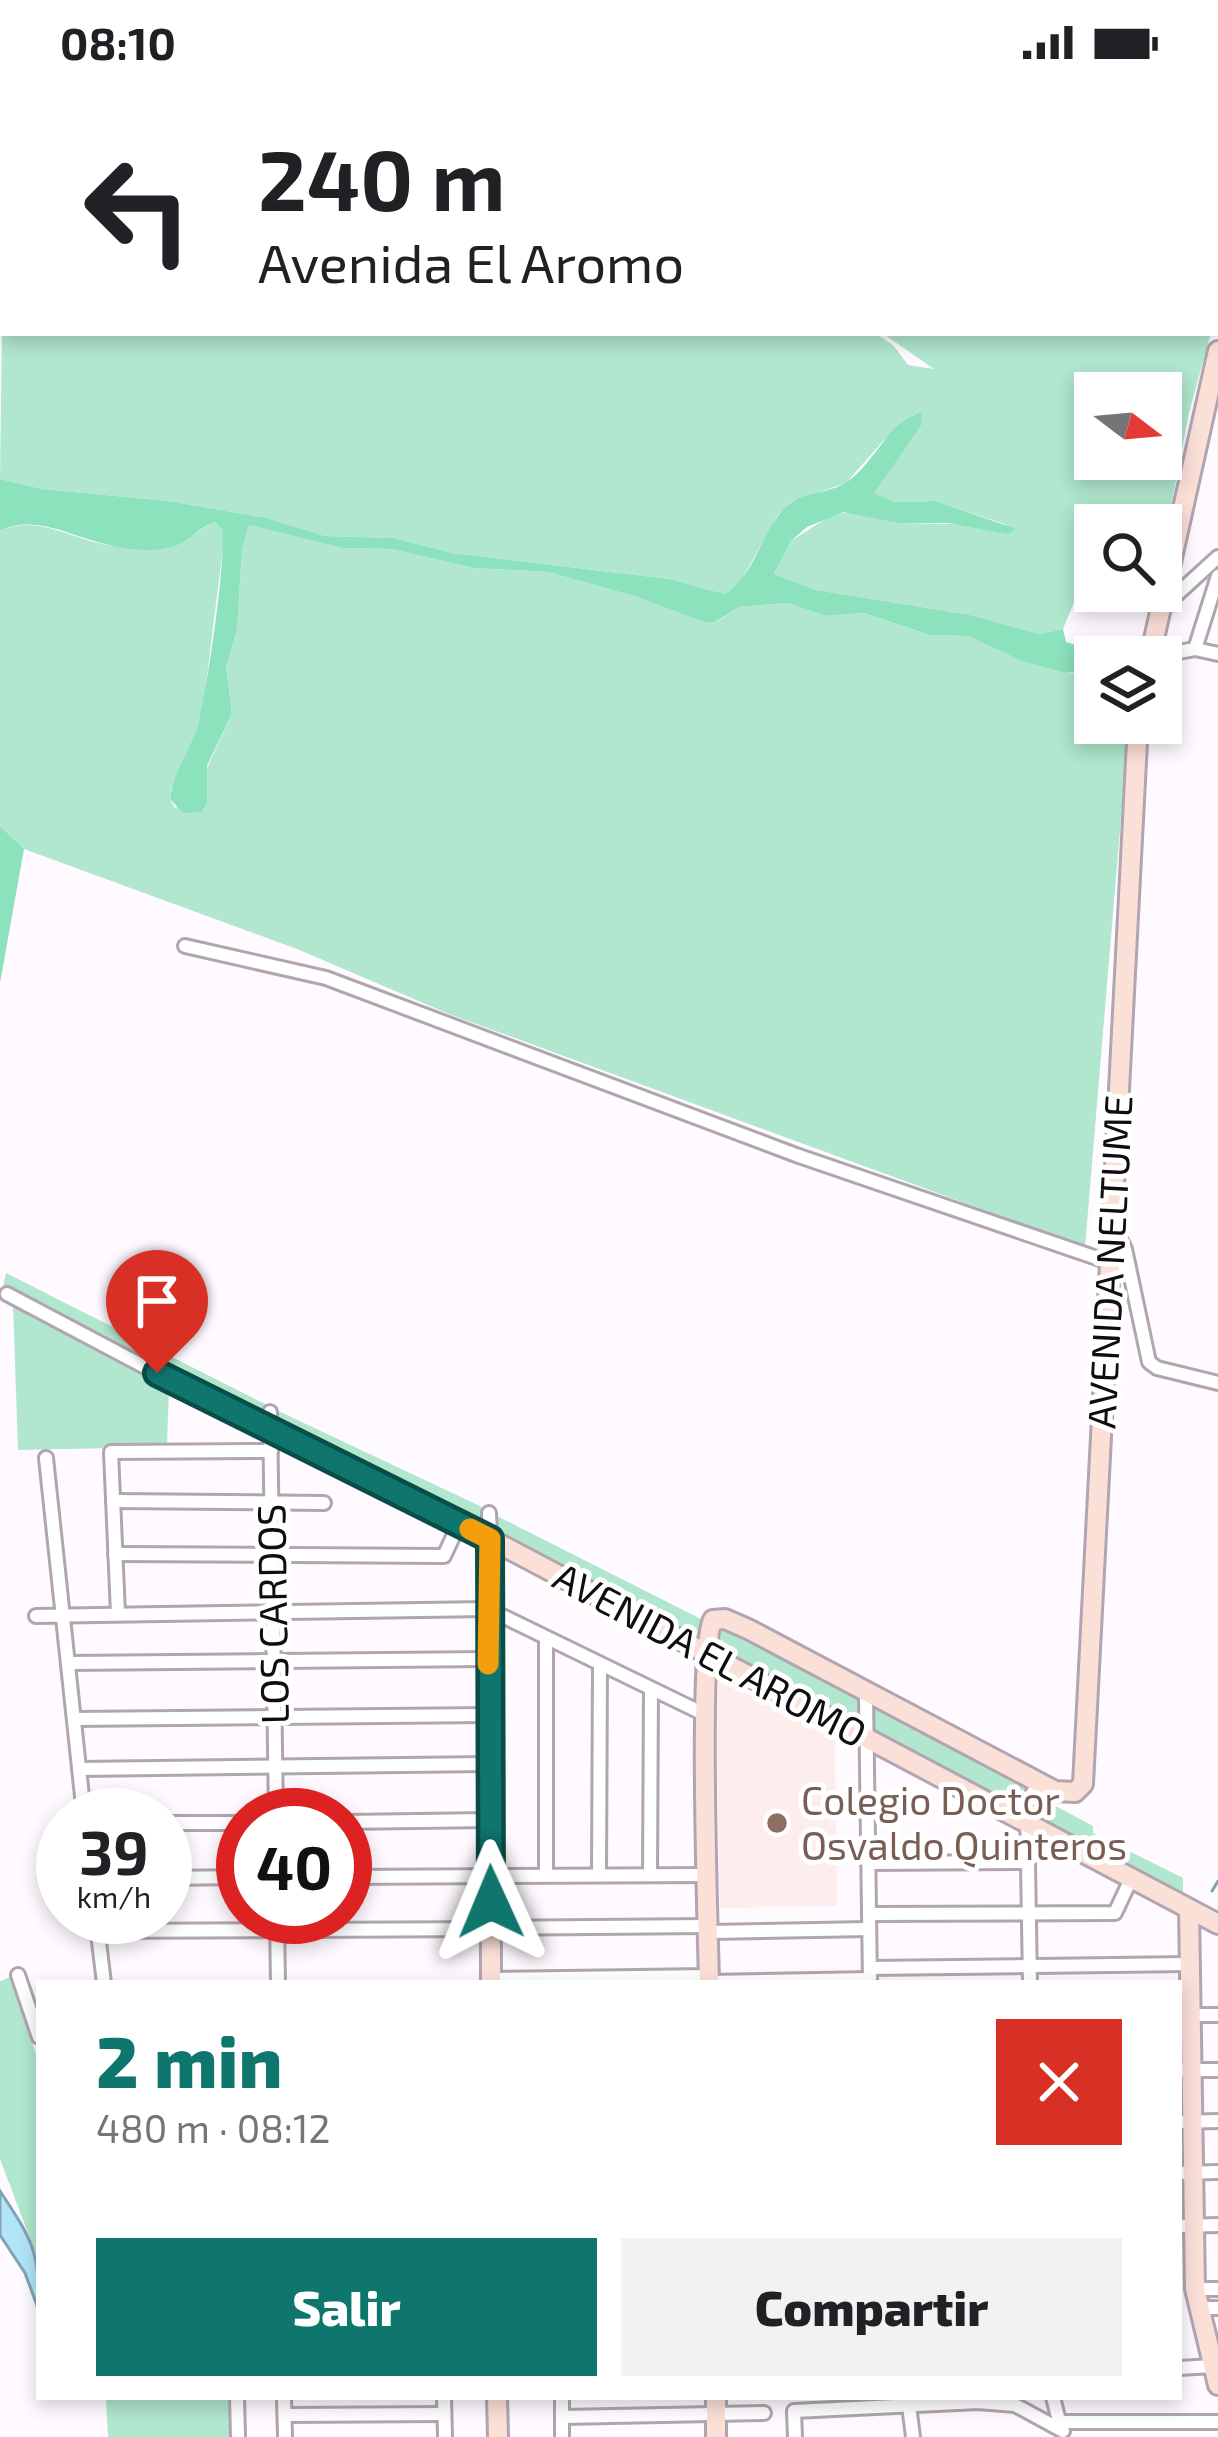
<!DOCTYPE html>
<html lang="es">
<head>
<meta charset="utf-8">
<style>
  :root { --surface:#fff; --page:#f2f2f2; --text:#202124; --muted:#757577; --accent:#0f766e }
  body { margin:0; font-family:"Exo 2",sans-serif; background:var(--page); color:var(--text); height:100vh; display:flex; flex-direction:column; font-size:45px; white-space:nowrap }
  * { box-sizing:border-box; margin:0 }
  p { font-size:39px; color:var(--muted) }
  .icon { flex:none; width:66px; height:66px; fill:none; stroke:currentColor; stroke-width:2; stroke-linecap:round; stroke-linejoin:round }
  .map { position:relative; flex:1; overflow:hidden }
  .panel { position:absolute; left:36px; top:1896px; width:1146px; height:420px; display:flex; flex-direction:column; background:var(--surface); border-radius:0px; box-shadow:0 6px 18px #0003 }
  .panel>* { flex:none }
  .banner { position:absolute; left:0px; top:0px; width:1218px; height:252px; box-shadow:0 6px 18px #0003; background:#fff; color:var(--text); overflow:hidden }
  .needle { width:78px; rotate:106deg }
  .controls { position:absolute; left:1074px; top:288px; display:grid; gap:24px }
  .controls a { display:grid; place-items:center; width:108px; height:108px; border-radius:0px; background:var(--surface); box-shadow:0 6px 18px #0003; font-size:60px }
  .speed { position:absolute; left:36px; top:1704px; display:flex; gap:24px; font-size:60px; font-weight:700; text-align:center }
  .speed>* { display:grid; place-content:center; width:156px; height:156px; border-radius:50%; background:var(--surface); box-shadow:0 6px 18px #0003; line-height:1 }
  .speed small { font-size:30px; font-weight:400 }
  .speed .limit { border:18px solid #d22; background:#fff; color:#111 }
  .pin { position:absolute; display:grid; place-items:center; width:102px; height:102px; color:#fff; margin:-123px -51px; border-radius:50% 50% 50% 0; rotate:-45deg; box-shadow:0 0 12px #0007 }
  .pin .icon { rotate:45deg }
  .me { position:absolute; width:132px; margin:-66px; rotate:359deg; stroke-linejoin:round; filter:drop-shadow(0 0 9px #0008) }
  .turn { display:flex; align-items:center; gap:42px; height:252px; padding:0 60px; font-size:54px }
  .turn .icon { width:156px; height:156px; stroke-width:2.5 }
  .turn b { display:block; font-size:84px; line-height:102px }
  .round { display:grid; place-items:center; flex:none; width:126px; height:126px; border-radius:0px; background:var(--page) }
  .overview { display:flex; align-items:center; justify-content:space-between; height:204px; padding:0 60px }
  h1 { font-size:72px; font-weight:800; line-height:90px; color:var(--accent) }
  .cta { display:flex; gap:24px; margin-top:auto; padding:24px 60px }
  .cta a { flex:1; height:138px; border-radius:0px; background:var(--accent); color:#fff; font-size:48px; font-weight:800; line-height:138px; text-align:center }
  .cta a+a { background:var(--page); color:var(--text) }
  .status { display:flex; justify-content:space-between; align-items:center; height:84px; padding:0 60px; background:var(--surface); direction:ltr }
  .status svg { height:33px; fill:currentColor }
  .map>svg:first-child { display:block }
  .education { fill:#feeded }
  .green { fill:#b0e7ce; fill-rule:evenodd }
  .forest { fill:#8ce2bd }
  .water { fill:#b2e5fa; stroke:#81a4b4; stroke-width:3 }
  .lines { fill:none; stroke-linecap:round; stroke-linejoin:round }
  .stream { stroke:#81a4b4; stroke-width:3 }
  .street-casing { stroke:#b1a5b1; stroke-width:18 }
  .secondary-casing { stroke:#b1a5b1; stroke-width:24 }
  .street { stroke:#fff; stroke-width:12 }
  .secondary { stroke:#fbe0d8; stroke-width:18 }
  .route-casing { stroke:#0a4d48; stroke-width:30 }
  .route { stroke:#0f766e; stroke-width:21 }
  .slow { stroke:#f59e0b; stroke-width:21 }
  .education-dot { fill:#8d6e63; stroke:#fff; stroke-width:4.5 }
  .labels { text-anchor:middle; stroke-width:10; stroke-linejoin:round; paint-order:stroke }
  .street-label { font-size:39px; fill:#100c10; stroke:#fff }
  .education-label { font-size:39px; fill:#785e54; stroke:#fff; text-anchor:start }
</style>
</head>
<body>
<div class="status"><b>08:10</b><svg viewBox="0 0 49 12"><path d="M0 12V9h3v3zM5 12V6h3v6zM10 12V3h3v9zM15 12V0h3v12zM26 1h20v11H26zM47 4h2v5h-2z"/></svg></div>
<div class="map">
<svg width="1218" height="2353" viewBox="0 0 1218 2353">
  <rect width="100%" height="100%" fill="#fffaff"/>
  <!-- education -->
  <polygon class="education" points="715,1593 835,1656 837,1822 720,1824"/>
  <!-- green -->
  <g class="green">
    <polygon points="12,0 595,0 592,3"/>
    <path d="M3,162V249H875L894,262L908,281L934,285L882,249H1211L1189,329L1161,475V441H1095V492H1085L1063,545L1039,550L971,531L816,506L774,490L791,457L833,430L851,428L898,439L1007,441L936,417L894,418L873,409L921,342L913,331L883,357L846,399L791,418L777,432L741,497L725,510L669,495L452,469L394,454L325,452L267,434L168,417L42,405L0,395ZM1095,309H1161V375H1095Z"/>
    <path d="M215,438L222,445L224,455L204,617L193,657L171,705L170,715L175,724L207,710L204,691L232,629L226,583L237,546L242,466L249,441L342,464L391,465L474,484L548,488L634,512L706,539L716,538L739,523L787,519L826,532L864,529L930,551L968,552L1022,577L1072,589H1095V639H1129L1085,1163L449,930L297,865L24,765L0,742V447C41,427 81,463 123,462C142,462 172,459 190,452C200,449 204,441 215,438Z"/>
    <polygon points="6,1189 267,1321 267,1342 3,1203"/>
    <polygon points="13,1221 169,1301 167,1363 18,1366"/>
    <polygon points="272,1324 482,1423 484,1446 273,1344"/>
    <polygon points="491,1429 701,1535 698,1559 494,1452"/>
    <polygon points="713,1536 866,1611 866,1654 707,1571"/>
    <polygon points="872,1620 1027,1704 1016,1729 871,1651"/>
    <polygon points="1035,1711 1093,1742 1093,1749 1183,1794 1183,1817 1035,1740"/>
    <polygon points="10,1893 39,1979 39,2178 0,2075 0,1897"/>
    <polygon points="106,2313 232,2313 234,2353 108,2353"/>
  </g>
  <!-- forest -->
  <g class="forest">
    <path d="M922,328L921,342L874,409L894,418L936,417L1016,445L1008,450L948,439H898L843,428L807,443L791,457L774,490L816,506L971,531L1039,550L1063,545L1066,558L1116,573H1095V589L1063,588L1022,577L968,552L930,551L864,529L826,532L787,519L739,523L715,538L706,539L634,512L548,488L474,484L391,465L342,464L249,441L242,466L237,546L226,583L232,629L207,682V719L201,728L183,729L170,715C173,688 189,669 197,644C206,615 227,472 222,445L215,438C202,442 195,451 183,458C163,470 132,466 109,461C74,454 35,429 0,447V395L42,405L168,417L267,434L325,452L394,454L452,469L669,495L725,510C756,489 759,453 782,427C801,405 827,412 848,397C876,378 887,338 922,328Z"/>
    <polygon points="0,742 24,765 0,899"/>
  </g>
  <!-- water -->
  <path class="water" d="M0,2107C33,2157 39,2166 39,2227L25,2189L0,2151Z"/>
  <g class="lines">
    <!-- stream -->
    <polyline class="stream" points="1212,1807 1218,1797"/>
    <defs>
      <g id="street">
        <polyline points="1164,522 1218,473"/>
        <polyline points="1195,565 1218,492"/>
        <polyline points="1151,573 1195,565 1218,570"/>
        <polyline points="185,862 326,894 796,1071 1129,1185"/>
        <polyline points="1114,1144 1125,1165 1149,1278 1157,1284 1218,1299"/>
        <polyline points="7,1210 270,1349 490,1455 489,1429"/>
        <polyline points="270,1328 276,1731"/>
        <polyline points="46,1374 84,1731"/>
        <polyline points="113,1417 324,1419"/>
        <polyline points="115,1470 444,1472 459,1440"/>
        <polyline points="118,1530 111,1368 271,1367"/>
        <polyline points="36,1532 488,1525 706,1631"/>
        <polyline points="546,1555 546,1791"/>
        <polyline points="68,1579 488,1575"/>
        <polyline points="866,1611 870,1899"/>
        <polyline points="74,1635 488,1631"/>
        <polyline points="79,1685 489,1680"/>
        <polyline points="345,1738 490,1736"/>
        <polyline points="165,1739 243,1739"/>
        <polyline points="868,1779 1028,1778"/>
        <polyline points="599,1791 600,1581"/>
        <polyline points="650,1791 651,1605"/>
        <polyline points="345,1793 709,1791"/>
        <polyline points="165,1794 243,1793"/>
        <polyline points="869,1830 1115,1829 1131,1795"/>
        <polyline points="96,1833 104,1899"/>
        <polyline points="277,1833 278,1899"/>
        <polyline points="492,1844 709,1842"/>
        <polyline points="97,1847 492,1845"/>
        <polyline points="709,1848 869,1845"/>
        <polyline points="870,1884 1190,1880"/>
        <polyline points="18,1891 39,1953"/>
        <polyline points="491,1895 709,1892"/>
        <polyline points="709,1898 870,1895"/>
        <polyline points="1030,1899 1027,1720 1038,1699"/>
        <polyline points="1179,1931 1218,1931"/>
        <polyline points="1179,1986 1218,1986"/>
        <polyline points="1179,2038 1218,2037"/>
        <polyline points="1179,2089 1218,2088"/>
        <polyline points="1179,2142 1218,2141"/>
        <polyline points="1195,2205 1218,2205"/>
        <polyline points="1198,2224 1218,2224"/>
        <polyline points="1179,2284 1213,2282"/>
        <polyline points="237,2313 238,2353"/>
        <polyline points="284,2313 285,2353"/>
        <polyline points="444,2313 445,2353"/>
        <polyline points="562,2313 562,2353"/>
        <polyline points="908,2313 913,2353"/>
        <polyline points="1053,2313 1060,2341"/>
        <polyline points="285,2331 444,2330"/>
        <polyline points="562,2333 764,2329"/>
        <polyline points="1059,2338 1218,2338"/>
        <polyline points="795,2353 794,2327 978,2318 1015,2321 1063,2347"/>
      </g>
      <g id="secondary">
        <polyline points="1150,573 1218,267"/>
        <polyline points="1189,1825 1195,2205 1218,2301"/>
        <polyline points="491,1899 490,1455 1218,1840"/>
        <path d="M709,1899C708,1850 698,1559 713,1536L725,1535L748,1545L1055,1707L1075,1708L1083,1700L1138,639"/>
        <polyline points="497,2313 498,2353"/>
        <polyline points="716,2313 716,2353"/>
      </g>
    </defs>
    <!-- street casing -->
    <use href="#street" class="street-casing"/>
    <!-- secondary casing -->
    <use href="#secondary" class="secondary-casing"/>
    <!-- street -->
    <use href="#street" class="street"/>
    <!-- secondary -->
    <use href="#secondary" class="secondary"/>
  </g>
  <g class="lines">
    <defs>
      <polyline id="route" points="157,1289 490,1455 491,1818"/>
    </defs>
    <!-- route casing -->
    <use href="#route" class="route-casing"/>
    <!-- route -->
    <use href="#route" class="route"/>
    <!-- slow -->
    <polyline class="slow" points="470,1445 490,1455 488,1580"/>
  </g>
  <!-- markers -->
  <circle class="education-dot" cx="777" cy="1739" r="12"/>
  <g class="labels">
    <!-- street labels -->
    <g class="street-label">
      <text transform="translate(1110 1178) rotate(-87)" y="14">AVENIDA NELTUME</text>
      <text transform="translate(273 1530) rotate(-91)" y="14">LOS CARDOS</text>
      <text transform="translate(710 1571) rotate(28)" y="14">AVENIDA EL AROMO</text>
    </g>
    <!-- education labels -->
    <g class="education-label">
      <text x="801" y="1731">Colegio Doctor<tspan x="801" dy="45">Osvaldo Quinteros</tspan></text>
    </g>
  </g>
</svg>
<div class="controls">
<a><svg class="needle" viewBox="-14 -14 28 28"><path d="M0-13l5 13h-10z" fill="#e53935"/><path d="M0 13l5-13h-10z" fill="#757577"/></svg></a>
<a><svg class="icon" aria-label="search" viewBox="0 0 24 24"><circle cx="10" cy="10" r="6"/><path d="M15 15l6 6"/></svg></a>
<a><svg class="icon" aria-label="layers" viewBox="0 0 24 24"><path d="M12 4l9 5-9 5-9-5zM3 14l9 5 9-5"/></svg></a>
</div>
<div class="speed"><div>39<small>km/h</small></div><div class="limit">40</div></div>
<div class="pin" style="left:157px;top:1289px;background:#d93025"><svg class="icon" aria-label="arrive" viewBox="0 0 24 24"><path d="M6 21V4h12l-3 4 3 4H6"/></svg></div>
<svg class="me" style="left:491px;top:1818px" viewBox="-20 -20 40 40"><path d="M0-17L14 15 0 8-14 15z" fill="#0f766e" stroke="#fff" stroke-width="4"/></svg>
<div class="banner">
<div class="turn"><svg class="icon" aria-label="left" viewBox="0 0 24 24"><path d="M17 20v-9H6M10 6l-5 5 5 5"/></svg><div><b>240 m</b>Avenida El Aromo</div></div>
</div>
<section class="panel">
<div class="overview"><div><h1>2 min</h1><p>480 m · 08:12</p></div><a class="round" style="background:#d93025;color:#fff"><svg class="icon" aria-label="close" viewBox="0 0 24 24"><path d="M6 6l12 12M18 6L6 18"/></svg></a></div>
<div class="cta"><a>Salir</a><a>Compartir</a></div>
</section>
</div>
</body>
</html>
